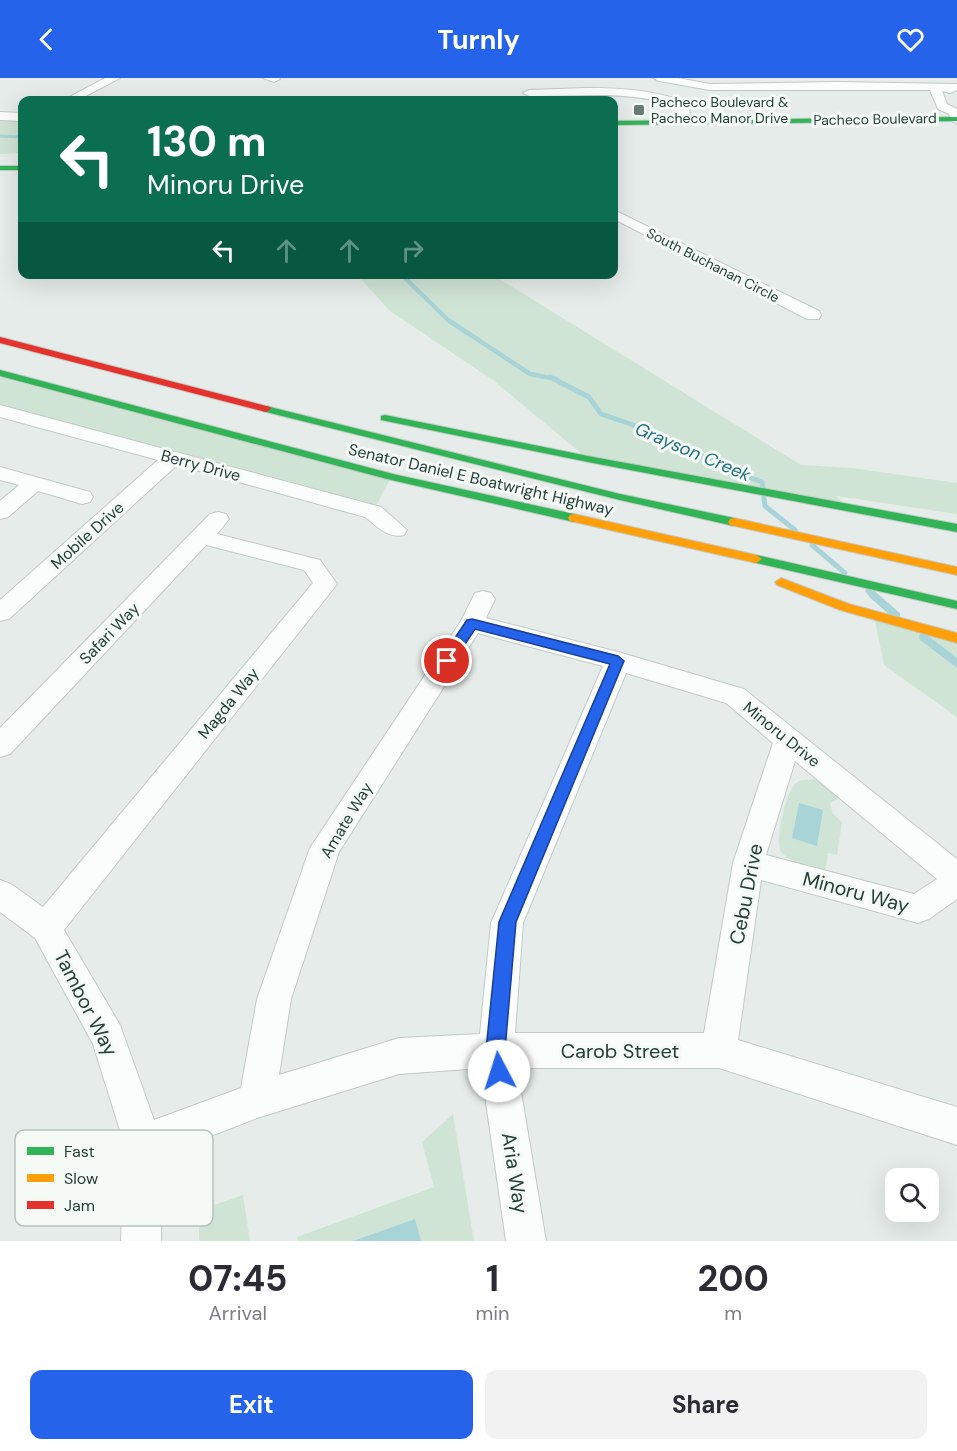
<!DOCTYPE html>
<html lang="en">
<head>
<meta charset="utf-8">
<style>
  :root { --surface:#fff; --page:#f2f2f3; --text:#2b2b33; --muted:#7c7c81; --accent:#2563eb }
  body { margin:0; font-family:"DM Sans",sans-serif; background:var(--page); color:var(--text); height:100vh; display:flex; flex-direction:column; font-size:22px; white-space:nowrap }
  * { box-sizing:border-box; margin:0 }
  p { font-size:20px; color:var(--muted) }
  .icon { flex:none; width:33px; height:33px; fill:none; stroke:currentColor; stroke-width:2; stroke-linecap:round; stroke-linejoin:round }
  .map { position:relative; height:1163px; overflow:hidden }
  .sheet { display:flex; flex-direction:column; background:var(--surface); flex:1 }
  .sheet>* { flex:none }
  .hud { position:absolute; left:18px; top:18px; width:600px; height:183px; border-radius:12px; box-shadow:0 6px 24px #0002; background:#0b6e4f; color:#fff; overflow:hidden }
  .tools { position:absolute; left:885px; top:1090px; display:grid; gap:12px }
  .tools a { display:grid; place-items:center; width:54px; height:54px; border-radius:12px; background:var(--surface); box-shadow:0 6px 24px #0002; font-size:30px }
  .pin { position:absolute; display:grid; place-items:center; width:51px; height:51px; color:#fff; margin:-26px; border:3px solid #fff; border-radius:50%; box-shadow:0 2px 6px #0007 }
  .me { position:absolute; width:66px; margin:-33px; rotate:355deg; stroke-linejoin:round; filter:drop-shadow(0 0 4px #0008) }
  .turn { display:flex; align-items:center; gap:21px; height:126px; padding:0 30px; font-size:27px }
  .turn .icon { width:78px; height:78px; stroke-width:2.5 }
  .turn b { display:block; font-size:42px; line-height:51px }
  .lanes { display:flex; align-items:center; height:57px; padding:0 30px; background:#0003; justify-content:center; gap:30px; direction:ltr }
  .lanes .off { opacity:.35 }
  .eta { display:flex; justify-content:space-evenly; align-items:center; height:102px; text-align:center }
  .eta b { font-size:36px; font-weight:700; line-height:42px }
  .action { display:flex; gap:12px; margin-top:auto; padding:12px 30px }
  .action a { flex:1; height:69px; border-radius:12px; background:var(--accent); color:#fff; font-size:24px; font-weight:700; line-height:69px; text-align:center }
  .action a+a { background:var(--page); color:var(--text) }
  header { display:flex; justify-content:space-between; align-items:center; height:78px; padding:0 30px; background:var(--accent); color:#fff; font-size:27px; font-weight:700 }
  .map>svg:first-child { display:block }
  .green { fill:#d0e4d5 }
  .water { fill:#a8d4d8 }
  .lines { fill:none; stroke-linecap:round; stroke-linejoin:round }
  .stream-far3 { stroke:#a8d4d8; stroke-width:3 }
  .stream-far2 { stroke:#a8d4d8; stroke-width:4.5 }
  .stream-far1 { stroke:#a8d4d8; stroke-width:5 }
  .stream { stroke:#a8d4d8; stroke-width:8 }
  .street-casing { stroke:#c3c9c6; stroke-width:2 }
  .fast-casing { stroke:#c2c9c6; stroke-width:2 }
  .slow-casing { stroke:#c2c9c6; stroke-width:2 }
  .jam-casing { stroke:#c2c9c6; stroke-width:2 }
  .street { fill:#fbfcfc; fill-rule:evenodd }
  .fast { fill:#30b455; fill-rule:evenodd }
  .slow { fill:#ff9f0a; fill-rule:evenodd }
  .jam { fill:#e5322d; fill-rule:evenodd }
  .route { fill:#2563eb; stroke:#184099; stroke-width:1.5 }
  .poi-dot { fill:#687c75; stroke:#f5faf7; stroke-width:2 }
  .labels { text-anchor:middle; stroke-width:6; stroke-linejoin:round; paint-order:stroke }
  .far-poi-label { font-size:14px; fill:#243f37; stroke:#f5faf7; text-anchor:start }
  .far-street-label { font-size:14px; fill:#243f37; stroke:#f5faf7 }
  .street-label { font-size:16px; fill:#243f37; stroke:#f5faf7 }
  .water-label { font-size:18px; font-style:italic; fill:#1e707b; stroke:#f5faf7 }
  .near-street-label { font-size:20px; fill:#243f37; stroke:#f5faf7 }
  .key { fill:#f5faf7; stroke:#b6c2bd; stroke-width:1.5 }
  .key-label { font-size:16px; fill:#243f37 }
</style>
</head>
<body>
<header><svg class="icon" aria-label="back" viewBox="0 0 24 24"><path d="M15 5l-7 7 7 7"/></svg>Turnly<svg class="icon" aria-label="heart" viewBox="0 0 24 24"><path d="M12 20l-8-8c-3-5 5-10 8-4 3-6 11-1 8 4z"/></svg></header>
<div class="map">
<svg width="957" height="1163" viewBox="0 0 957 1163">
  <rect width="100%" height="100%" fill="#e6ece9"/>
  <!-- green -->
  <g class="green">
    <polygon points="0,40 22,41 22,75 0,76"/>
    <polygon points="357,197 493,197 801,387 852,390 957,405 957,436 836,418 848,429 588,381 494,303 390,233"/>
    <polygon points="0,295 391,399 373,434 0,333"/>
    <polygon points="874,537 957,560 957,639 884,587"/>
    <path d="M814,701L823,705L841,719L830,725L833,736L842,744L837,777L828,775L825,793C812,789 792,786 782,775C773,765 786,713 796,705C801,701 807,702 814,701Z"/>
    <polygon points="453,1036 474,1163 298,1163 297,1159 434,1109 422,1064"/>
    <polygon points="243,1117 250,1163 199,1163 199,1132"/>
  </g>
  <!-- water -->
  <g class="water">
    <polygon points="799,725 823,732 817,768 792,760"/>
    <polygon points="415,1141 421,1163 353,1163"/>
  </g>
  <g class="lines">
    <!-- stream-far3 -->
    <polyline class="stream-far3" points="0,58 22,59"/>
    <!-- stream-far2 -->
    <polyline class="stream-far2" points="401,196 448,242 530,296 556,301"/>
    <!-- stream-far1 -->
    <g class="stream-far1">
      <polyline points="550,299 589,319 601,336 651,353 732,393 762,404 765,428 795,452"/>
      <polyline points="812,467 845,495"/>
      <polyline points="868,513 875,519"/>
    </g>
    <!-- stream -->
    <g class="stream">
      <polyline points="873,517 896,537"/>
      <polyline points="923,559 957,585"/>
    </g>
    <defs>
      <g id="street">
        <polygon points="105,0 120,0 78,22 64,22"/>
        <polygon points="263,0 279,0 280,1 274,4"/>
        <polygon points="653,0 678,0 710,6 836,4 957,6 957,12 950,15 942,13 947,26 957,31 957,45 953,44 949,36 938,31 930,12 710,12 659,3"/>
        <path d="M587,10C622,10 653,12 686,24L690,35L688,38H680L677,29C629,11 579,19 529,18L523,15L529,12Z"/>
        <polygon points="0,34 22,35 22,43 0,42"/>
        <polygon points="614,132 819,233 821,237 819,241 807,241 614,141"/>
        <path d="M0,327L381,429L407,452L404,457C388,461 377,448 365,439L177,387L9,541L0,543V522L158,382L0,339Z"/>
        <polygon points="0,389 90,414 93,419 90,424 82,426 38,413 8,439 0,441 0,423 19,407 0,402"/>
        <path d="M218,434L226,436L229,441L217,456L320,482L337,506L64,852L120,947L154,1042L241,1010L257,921L310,770L461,543L475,515L483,513L491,515L495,521L486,540L618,574L744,611L957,781V821L929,841L918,845L761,802L738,962L957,1029V1067L719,990H517L546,1163H506L481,990L399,996L257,1040L162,1077L161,1163H121L124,1065L93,966L35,860L0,834V802L11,806L43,829L313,505L304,492L206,467L10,676L0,679V650L210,436ZM478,555L603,588L491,845L480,956L399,960L279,997L291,921L339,774ZM626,595L726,625L773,665L733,785L704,955H515L523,845ZM795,683L937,801L914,816L766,777Z"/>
      </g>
      <g id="fast">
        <polygon points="957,39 957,43 614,47 614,43"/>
        <rect x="0" y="88" width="22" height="4"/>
        <polygon points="0,292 393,396 574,436 580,440 574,444 387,401 0,298"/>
        <polygon points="266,328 620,416 734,440 740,444 734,448 620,422 262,333 261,331"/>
        <polygon points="385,337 588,378 957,446 957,454 588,384 381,342 381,338"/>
        <polygon points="756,477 957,523 957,531 752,484 750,481 752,478"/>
      </g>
      <g id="slow">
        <polygon points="574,436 756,477 762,481 756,485 570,443 568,440 570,437"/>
        <polygon points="734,440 957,489 957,497 730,447 728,444 730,441"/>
        <polygon points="781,500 849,526 957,555 957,565 840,532 777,507 775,504"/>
      </g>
      <polygon id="jam" points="0,259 270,329 271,331 266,334 0,265"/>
    </defs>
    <!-- street casing -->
    <use href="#street" class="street-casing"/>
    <!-- fast casing -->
    <use href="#fast" class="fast-casing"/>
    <!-- slow casing -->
    <use href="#slow" class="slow-casing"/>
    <!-- jam casing -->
    <use href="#jam" class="jam-casing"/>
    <!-- street -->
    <use href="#street" class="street"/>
    <!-- fast -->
    <use href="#fast" class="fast"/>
    <!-- slow -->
    <use href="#slow" class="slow"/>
    <!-- jam -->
    <use href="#jam" class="jam"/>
  </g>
  <!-- route -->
  <polygon class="route" points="472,541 618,578 624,583 516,844 505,972 509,993 506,1000 499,1003 492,1000 486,972 499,844 610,586 475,551 452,586 442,586 440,583 442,579 467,542"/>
  <!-- markers -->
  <rect class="poi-dot" x="633" y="26" width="12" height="12" rx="3"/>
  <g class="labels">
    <!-- far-poi labels -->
    <g class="far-poi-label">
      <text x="651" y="29">Pacheco Boulevard &amp;<tspan x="651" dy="16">Pacheco Manor Drive</tspan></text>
    </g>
    <!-- far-street labels -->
    <g class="far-street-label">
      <text transform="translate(875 41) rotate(-1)" y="5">Pacheco Boulevard</text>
      <text transform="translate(713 187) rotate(27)" y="5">South Buchanan Circle</text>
    </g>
    <!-- street labels -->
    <g class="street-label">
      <text transform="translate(201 387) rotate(15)" y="6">Berry Drive</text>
      <text transform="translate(481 401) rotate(13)" y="6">Senator Daniel E Boatwright Highway</text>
      <text transform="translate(87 457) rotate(-42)" y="6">Mobile Drive</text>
      <text transform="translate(109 555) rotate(-46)" y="6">Safari Way</text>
      <text transform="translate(228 625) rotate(-51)" y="6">Magda Way</text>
      <text transform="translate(782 656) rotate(39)" y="6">Minoru Drive</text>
      <text transform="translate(346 742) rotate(-59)" y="6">Amate Way</text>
    </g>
    <!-- water labels -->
    <g class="water-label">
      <text transform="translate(693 374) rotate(23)" y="6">Grayson Creek</text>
    </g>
    <!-- near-street labels -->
    <g class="near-street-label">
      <text transform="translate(856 814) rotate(15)" y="7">Minoru Way</text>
      <text transform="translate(746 816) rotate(-79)" y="7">Cebu Drive</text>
      <text transform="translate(86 925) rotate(63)" y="7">Tambor Way</text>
      <text x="620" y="980">Carob Street</text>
      <text transform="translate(515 1095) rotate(81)" y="7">Aria Way</text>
    </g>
  </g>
  <!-- legend -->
  <rect x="15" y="1052" width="198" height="96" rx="9" class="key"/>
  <rect x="27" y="1069" width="27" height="8" fill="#30b455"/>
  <rect x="27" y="1096" width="27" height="8" fill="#ff9f0a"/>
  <rect x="27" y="1123" width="27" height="8" fill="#e5322d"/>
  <g class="key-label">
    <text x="64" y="1079">Fast</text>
    <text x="64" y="1106">Slow</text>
    <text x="64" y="1133">Jam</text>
  </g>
</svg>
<div class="tools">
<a><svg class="icon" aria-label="search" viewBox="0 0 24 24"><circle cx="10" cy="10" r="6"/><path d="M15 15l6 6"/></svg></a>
</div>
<div class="pin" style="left:447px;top:583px;background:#d93025"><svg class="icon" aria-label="arrive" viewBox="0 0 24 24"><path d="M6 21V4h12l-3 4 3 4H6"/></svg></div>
<svg class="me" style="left:499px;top:993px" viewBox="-20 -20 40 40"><circle r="19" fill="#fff"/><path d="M0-13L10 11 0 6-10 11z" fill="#2563eb"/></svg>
<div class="hud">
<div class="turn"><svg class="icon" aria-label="left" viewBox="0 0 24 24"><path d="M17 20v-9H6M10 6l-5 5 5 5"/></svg><div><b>130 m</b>Minoru Drive</div></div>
<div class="lanes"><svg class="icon" aria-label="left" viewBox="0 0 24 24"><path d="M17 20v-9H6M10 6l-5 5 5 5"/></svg><svg class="icon off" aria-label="ahead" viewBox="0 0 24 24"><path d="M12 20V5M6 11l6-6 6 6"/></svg><svg class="icon off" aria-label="ahead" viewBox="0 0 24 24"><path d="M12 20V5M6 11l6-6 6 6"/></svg><svg class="icon off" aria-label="right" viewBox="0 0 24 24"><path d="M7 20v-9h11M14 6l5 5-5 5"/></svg></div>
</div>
</div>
<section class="sheet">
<div class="eta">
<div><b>07:45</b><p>Arrival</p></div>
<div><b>1</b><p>min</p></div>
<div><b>200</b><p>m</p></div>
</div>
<div class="action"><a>Exit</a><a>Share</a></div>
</section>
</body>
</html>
